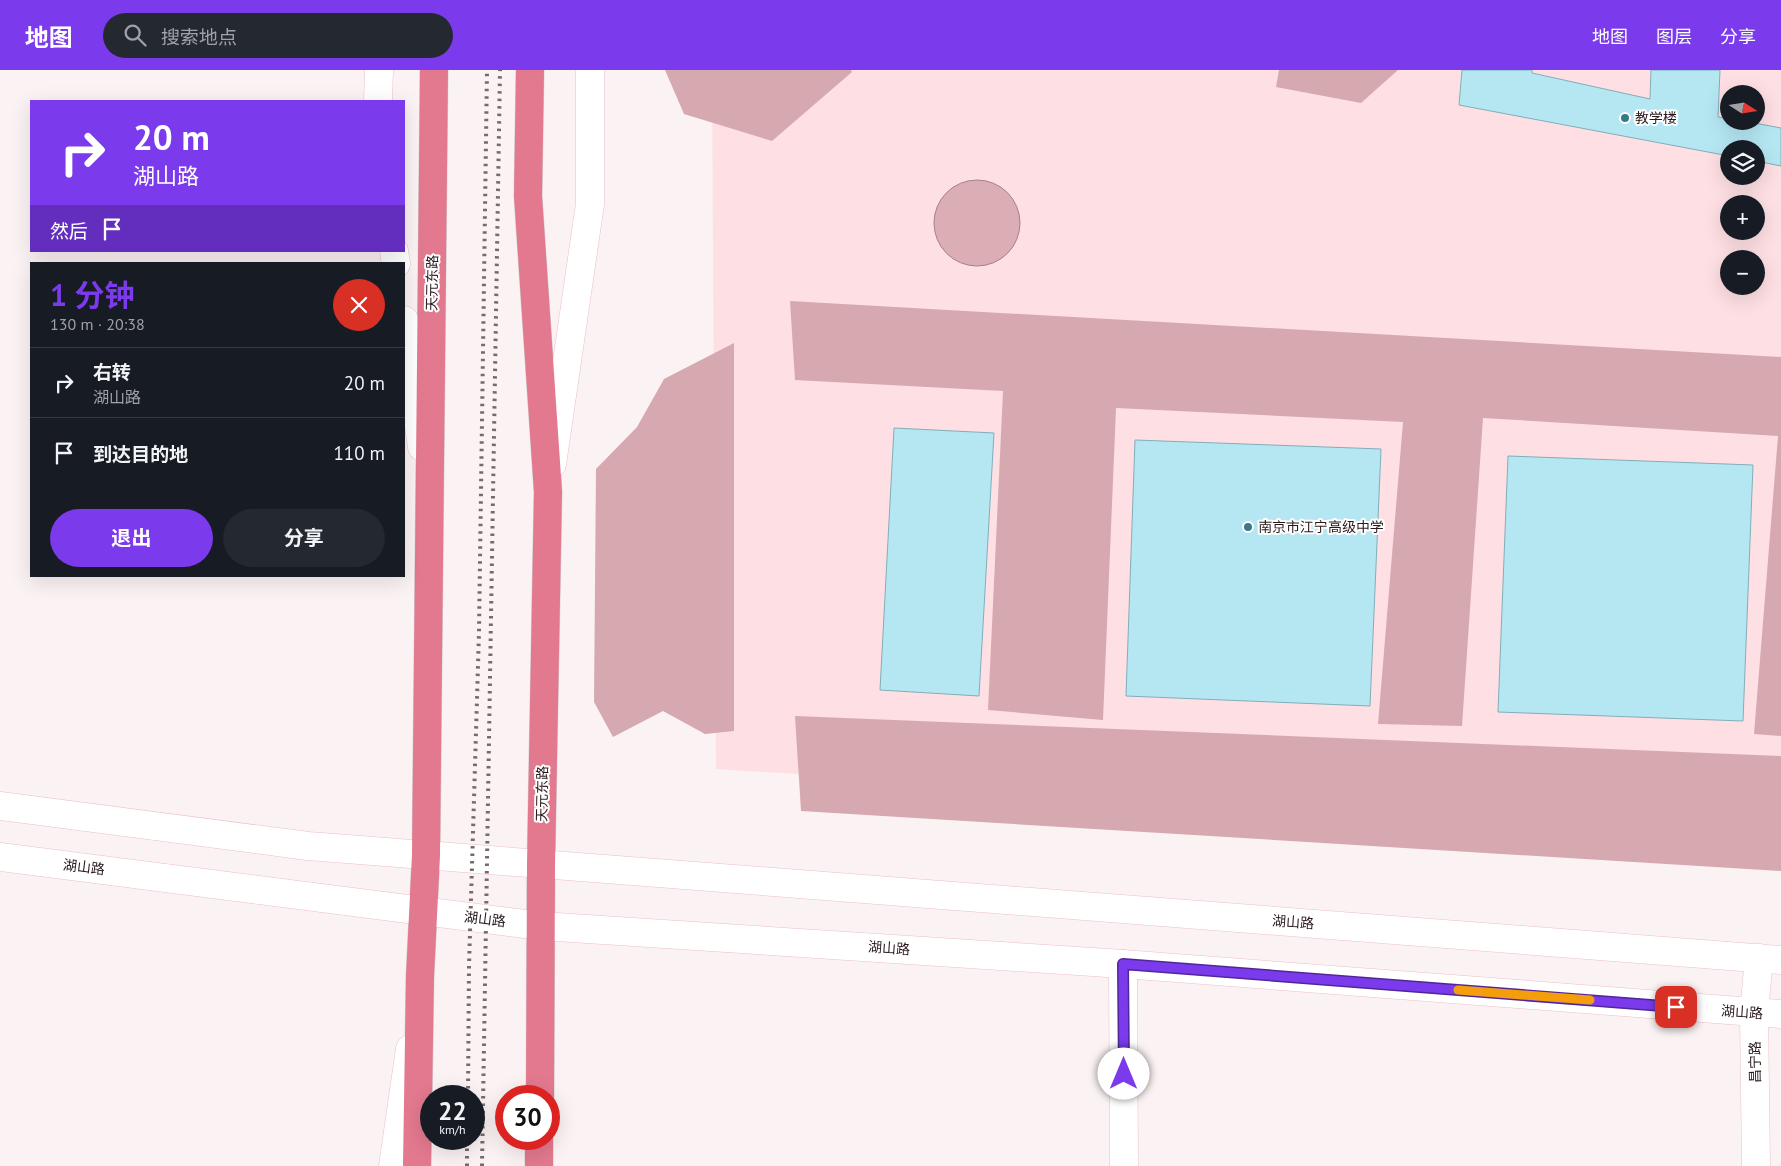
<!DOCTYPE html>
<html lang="zh">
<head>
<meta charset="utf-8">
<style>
  :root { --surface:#171b24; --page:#242831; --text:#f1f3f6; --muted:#9ea1a6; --line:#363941; --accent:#7c3aed }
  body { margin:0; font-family:"PT Sans","Noto Sans SC",sans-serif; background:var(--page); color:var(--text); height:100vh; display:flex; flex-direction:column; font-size:19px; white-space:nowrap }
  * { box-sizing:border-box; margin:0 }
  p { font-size:16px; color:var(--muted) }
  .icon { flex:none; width:28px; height:28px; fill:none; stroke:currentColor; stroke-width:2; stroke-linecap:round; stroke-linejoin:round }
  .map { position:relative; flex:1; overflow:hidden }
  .side { position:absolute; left:30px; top:192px; width:375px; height:315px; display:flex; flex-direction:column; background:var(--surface); border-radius:0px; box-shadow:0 5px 20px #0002 }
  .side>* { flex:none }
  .banner { position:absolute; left:30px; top:30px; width:375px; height:152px; border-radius:0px; box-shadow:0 5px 20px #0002; background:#7c3aed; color:#fff; overflow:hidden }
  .needle { width:32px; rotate:102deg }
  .controls { position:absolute; left:1720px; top:15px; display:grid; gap:10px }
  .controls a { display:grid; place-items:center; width:45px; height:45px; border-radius:50%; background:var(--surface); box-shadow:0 5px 20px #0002; font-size:25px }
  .speed { position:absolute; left:420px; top:1015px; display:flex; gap:10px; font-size:25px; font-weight:700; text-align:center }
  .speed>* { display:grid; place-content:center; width:65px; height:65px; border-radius:50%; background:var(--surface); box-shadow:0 5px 20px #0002; line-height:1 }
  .speed small { font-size:12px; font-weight:400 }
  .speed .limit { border:8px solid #d22; background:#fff; color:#111 }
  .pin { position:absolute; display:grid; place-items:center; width:42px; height:42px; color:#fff; margin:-21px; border-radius:10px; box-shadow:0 2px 8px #0006 }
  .me { position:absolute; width:55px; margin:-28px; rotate:0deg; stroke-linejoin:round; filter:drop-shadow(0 0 4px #0008) }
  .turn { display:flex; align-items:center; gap:18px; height:105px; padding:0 20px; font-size:22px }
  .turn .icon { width:65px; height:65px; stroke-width:2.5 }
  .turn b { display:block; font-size:35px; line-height:42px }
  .then { display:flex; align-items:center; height:48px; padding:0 20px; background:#0003; gap:10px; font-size:19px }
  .round { display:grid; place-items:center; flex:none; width:52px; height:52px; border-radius:26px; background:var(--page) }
  .summary { display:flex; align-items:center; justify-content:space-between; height:85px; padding:0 20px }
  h1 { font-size:30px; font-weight:700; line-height:38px; color:var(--accent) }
  .button { display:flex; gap:10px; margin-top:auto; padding:10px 20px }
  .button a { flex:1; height:58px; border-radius:30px; background:var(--accent); color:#fff; font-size:20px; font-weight:700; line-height:58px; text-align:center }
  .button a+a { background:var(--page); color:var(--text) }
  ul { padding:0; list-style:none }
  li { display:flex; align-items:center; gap:15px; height:70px; padding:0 20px; border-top:1px solid var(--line) }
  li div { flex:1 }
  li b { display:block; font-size:19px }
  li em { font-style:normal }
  header { display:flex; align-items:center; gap:30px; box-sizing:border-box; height:70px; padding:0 25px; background:var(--accent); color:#fff }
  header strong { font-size:24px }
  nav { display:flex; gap:28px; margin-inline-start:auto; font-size:18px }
  .search { width:350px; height:45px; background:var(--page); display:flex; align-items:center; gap:12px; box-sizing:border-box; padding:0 18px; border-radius:28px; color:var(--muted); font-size:19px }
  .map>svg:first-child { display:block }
  .built { fill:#fedfe3; fill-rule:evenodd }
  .forest { fill:#d6a9b0 }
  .water { fill:#dbadb4; stroke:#a68186 }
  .building { fill:#b5e7f3; stroke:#82aeb8 }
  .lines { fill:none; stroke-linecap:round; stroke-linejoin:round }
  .street-casing { stroke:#ebc0c7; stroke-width:29 }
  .secondary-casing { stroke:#ebc0c7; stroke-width:29 }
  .highway-casing { stroke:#d4d1d2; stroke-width:29 }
  .street { stroke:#fff; stroke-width:28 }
  .secondary { stroke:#fff; stroke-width:28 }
  .highway { stroke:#e3798f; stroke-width:28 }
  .rail { stroke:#776a6c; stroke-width:4; stroke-dasharray:2.5 5; stroke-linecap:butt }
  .route-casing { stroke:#51269a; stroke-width:12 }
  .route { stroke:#7c3aed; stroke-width:9 }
  .slow { stroke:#f59e0b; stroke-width:9 }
  .poi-dot { fill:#377b8a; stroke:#fff; stroke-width:2 }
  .labels { text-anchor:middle; stroke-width:4; stroke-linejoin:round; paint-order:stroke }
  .poi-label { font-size:14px; fill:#291a1c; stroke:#fff; text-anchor:start }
  .street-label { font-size:14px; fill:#291a1c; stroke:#fff }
</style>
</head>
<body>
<header>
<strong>地图</strong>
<div class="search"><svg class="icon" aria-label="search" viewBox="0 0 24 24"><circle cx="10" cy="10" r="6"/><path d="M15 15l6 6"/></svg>搜索地点</div>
<nav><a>地图</a><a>图层</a><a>分享</a></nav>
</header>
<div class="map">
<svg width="1781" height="1096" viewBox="0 0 1781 1096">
  <rect width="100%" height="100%" fill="#fbf2f3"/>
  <!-- built -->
  <path class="built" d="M712,0H1781V765L716,699ZM1729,24H1756V51H1729ZM1729,79H1756V106H1729ZM1729,134H1756V161H1729ZM1729,189H1756V216H1729Z"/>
  <!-- forest -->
  <g class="forest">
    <polygon points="665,0 851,0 852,2 772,71 684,44"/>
    <polygon points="1279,0 1398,0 1361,33 1276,17"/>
    <polygon points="790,231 1781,287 1781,666 1754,664 1778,366 1483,348 1462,656 1378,654 1403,352 1116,338 1103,650 988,640 1003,321 795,310"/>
    <polygon points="734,273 734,661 705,664 663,641 613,667 594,632 596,399 637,357 664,309"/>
    <polygon points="795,646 1781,686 1781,801 801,741"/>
  </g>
  <!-- water -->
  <circle class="water" cx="977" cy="153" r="43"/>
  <!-- building -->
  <g class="building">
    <polygon points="1462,0 1532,0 1532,3 1650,29 1651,0 1720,0 1718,47 1729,49 1729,51 1744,51 1781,58 1781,96 1756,91 1756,79 1729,79 1729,86 1459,35"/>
    <polygon points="894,358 994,363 979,626 880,620"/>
    <polygon points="1135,370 1381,379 1370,636 1126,626"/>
    <polygon points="1508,386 1753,395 1743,651 1498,642"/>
  </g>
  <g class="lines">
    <defs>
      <polyline id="street" points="1123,894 1124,1096"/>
      <g id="secondary">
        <polyline points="378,31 379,0"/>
        <polyline points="394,181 396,194"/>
        <polyline points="404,250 422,377"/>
        <polyline points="552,394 590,134 590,0"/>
        <polyline points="0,736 308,776 1781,890"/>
        <polyline points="0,787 541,856 1123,894 1781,944"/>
        <polyline points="393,1096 410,979"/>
        <polyline points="1756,1096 1754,943 1759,888"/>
      </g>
      <g id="highway">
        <polyline points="530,0 528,126 548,422 541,795 540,1026"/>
        <polyline points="417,1096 420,906 426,785 434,0"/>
        <polyline points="539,1096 539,1069"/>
      </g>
    </defs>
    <!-- street casing -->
    <use href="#street" class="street-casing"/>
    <!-- secondary casing -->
    <use href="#secondary" class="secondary-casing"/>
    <!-- highway casing -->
    <use href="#highway" class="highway-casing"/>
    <!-- street -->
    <use href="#street" class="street"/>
    <!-- secondary -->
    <use href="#secondary" class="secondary"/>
    <!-- highway -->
    <use href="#highway" class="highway"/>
    <!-- rail -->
    <g class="rail">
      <polyline points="468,1026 469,896 479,562 487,0"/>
      <polyline points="467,1096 467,1069"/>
      <polyline points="482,1096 500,0"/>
    </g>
  </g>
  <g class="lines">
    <defs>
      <polyline id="route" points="1124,1004 1123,894 1676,937"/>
    </defs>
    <!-- route casing -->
    <use href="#route" class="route-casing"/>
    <!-- route -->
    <use href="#route" class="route"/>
    <!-- slow -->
    <polyline class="slow" points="1458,920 1590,930"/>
  </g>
  <!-- markers -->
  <g class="poi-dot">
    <circle cx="1625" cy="48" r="5"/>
    <circle cx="1248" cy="457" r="5"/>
  </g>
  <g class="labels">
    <!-- poi labels -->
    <g class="poi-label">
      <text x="1635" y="53">教学楼</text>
      <text x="1258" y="462">南京市江宁高级中学</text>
    </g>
    <!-- street labels -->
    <g class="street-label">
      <text transform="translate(432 213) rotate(-89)" y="5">天元东路</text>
      <text transform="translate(542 724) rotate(-89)" y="5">天元东路</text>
      <text transform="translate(84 797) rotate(7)" y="5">湖山路</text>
      <text transform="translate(485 849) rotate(7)" y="5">湖山路</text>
      <text transform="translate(1293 852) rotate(4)" y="5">湖山路</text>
      <text transform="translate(889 878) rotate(4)" y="5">湖山路</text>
      <text transform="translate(1742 942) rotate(4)" y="5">湖山路</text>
      <text transform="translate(1755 992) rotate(-91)" y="5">昌宁路</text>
    </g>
  </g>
</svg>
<div class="controls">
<a><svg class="needle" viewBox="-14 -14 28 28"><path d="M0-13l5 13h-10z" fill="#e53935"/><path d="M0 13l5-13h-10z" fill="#9ea1a6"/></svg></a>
<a><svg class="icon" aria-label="layers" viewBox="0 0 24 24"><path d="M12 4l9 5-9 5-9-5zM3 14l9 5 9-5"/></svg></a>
<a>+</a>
<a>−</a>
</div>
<div class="speed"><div>22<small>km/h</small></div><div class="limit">30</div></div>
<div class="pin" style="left:1676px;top:937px;background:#d93025"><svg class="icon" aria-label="arrive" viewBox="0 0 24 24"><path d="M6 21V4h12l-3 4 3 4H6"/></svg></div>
<svg class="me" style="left:1124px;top:1004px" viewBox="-20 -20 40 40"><circle r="19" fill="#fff"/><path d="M0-13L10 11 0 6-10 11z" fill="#7c3aed"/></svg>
<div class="banner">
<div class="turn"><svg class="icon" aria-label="right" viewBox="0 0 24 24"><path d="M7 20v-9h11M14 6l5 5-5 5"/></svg><div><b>20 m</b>湖山路</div></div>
<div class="then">然后<svg class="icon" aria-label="arrive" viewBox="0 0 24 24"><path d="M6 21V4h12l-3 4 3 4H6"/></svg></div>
</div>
<section class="side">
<div class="summary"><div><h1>1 分钟</h1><p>130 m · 20:38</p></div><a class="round" style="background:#d93025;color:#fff"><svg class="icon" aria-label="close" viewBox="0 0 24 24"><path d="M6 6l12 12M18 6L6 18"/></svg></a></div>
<ul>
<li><svg class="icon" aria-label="right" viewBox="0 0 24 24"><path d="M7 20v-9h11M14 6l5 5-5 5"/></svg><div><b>右转</b><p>湖山路</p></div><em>20 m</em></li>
<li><svg class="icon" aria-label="arrive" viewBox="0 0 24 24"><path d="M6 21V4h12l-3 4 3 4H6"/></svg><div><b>到达目的地</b></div><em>110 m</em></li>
</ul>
<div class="button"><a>退出</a><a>分享</a></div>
</section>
</div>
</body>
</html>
